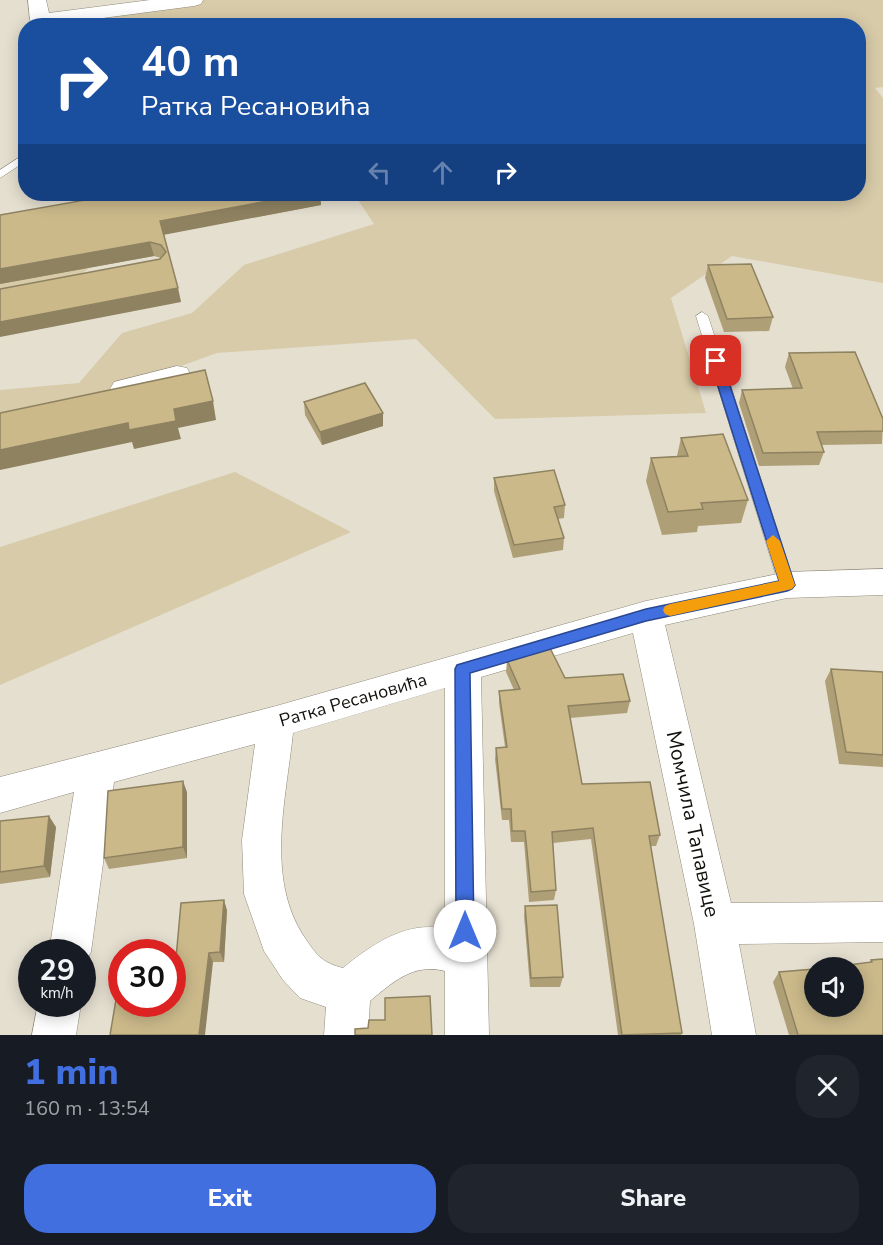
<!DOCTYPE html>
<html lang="en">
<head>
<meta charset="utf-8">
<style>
  :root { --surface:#171b24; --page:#20242c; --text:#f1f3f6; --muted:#9ea1a6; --accent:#416fe0 }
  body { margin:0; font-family:"Nunito Sans",sans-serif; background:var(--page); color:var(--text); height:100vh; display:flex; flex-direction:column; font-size:22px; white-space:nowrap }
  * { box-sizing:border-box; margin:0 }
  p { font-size:20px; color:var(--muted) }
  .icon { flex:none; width:33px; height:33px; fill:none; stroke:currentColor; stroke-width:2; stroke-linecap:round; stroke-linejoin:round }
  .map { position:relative; height:1035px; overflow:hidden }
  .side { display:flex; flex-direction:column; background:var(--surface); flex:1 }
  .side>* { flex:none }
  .guide { position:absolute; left:18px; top:18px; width:848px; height:183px; border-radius:24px; box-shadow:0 3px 15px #0003; background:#1a4fa0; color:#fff; overflow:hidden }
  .controls { position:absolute; left:804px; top:957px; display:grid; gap:12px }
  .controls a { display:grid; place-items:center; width:60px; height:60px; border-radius:50%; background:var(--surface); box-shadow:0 3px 15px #0003; font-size:30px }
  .speed { position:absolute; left:18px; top:939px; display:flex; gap:12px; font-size:30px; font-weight:700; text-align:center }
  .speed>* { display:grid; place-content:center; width:78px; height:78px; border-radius:50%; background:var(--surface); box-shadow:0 3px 15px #0003; line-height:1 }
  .speed small { font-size:15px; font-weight:400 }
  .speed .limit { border:9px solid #d22; background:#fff; color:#111 }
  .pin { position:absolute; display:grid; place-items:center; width:51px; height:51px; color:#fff; margin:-26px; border-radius:12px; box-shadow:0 3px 9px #0006 }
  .me { position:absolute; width:66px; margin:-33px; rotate:0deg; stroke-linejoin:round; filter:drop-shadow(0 0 4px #0008) }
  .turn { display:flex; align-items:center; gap:21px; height:126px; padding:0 24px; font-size:27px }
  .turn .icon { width:78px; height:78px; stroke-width:2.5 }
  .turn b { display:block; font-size:42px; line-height:51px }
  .lanes { display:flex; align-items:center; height:57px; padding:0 24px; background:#0003; justify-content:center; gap:30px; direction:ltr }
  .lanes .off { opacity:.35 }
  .round { display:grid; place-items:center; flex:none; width:63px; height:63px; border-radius:24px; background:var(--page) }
  .overview { display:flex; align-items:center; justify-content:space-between; height:102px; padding:0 24px }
  h1 { font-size:36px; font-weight:800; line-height:45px; color:var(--accent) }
  .primary-button { display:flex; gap:12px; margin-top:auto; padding:12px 24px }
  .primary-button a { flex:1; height:69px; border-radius:24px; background:var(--accent); color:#fff; font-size:24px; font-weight:800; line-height:69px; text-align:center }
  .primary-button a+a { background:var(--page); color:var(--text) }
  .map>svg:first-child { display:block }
  .green { fill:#d8cba9 }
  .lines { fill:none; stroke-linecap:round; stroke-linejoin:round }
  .service-casing { stroke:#908b7d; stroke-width:1 }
  .minor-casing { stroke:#908b7d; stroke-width:1 }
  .service { fill:#fff; fill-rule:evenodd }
  .minor { fill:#fff; fill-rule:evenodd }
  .wall { fill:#af9f77 }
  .shaded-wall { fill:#8e8261 }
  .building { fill:#cbb98a; stroke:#8e8261; stroke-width:1.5 }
  .route { fill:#416fe0; stroke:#2a4892; stroke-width:1.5 }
  .slow { fill:#f59e0b }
  .labels { text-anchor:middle; stroke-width:6; stroke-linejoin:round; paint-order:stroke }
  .street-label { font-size:18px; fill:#13110c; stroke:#fff }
  .near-street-label { font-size:21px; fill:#13110c; stroke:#fff }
</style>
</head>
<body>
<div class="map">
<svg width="883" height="1035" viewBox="0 0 883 1035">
  <rect width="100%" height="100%" fill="#e5dfd0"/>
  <!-- green -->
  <g class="green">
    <polygon points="194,0 883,0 883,87 875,88 883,98 883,283 732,256 671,298 706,413 495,419 416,339 217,353 104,394 0,417 0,390 79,383 122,333 192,313 244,265 374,224 354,194 858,194 858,26 117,26 104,11"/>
    <polygon points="106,255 72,281 0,294 0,273"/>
    <polygon points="235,472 351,532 0,685 0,547"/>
  </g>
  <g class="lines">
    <defs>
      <g id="service">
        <polygon points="26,153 26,161 0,178 0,170"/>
        <polygon points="702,312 708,316 795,585 793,589 787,591 781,589 779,585 696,316"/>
      </g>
      <g id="minor">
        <polygon points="28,0 46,0 49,13 150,0 203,0 201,4 194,6 42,26 33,24 30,20"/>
        <polygon points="177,366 187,368 191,375 187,382 124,399 114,396 110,389 114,382"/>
        <path d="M883,569V595L787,598L665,625L731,903L883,902V942L739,944L756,1035H712L694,924L633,633L481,677L489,1035H445V971C413,963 393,982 370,1001L368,1035H324L326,1007L300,998L283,980L264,951L244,894L242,840L255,744L114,782L91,952L82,968V952H49L74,792L0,813V777L276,706L646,601L787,572ZM445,688V929C407,920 371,945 343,968C323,963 317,956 305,938C265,879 286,800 293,733Z"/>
        <polygon points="38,1004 81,1004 76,1035 32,1035"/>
      </g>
    </defs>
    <!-- service casing -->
    <use href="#service" class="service-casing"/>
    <!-- minor casing -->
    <use href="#minor" class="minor-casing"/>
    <!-- service -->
    <use href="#service" class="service"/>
    <!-- minor -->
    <use href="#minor" class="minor"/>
  </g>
  <!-- wall -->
  <g class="wall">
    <polygon points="89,194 320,194 321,205 164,234 181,302 160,259 161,258 154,256 0,284 0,215 91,199"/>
    <polygon points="708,265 773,317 769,331 724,332 705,278"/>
    <polygon points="789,353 883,419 882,444 821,445 824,452 819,465 759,466 739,403 742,390 793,389 785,367"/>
    <polygon points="304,402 383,413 383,426 322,445 305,415"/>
    <polygon points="681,438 748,500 741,523 698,526 697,532 662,535 646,481 651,458 677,456"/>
    <polygon points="494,478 565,505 564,518 558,519 564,538 563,550 513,558 494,491"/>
    <polygon points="507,660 565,678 630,701 627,713 570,718 582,784 660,835 656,846 651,846 682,1033 681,1035 618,1035 591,839 553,843 556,890 554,900 529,902 524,842 511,842 509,820 502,820 495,759 496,748 505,747 499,703 499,691 514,690 506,672"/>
    <polygon points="831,669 883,672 883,767 839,764 825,681"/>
    <polygon points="187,792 187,858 109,869 104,858"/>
    <polygon points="0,821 56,827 50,877 0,884"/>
    <polygon points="525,906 563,977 560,987 530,987 524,916"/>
    <polygon points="227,910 224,962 213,962 174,980"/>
    <polygon points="871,960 883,1035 789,1035 773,982 779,972 869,963"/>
  </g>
  <!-- shaded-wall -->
  <g class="shaded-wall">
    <polygon points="306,194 320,194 321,205 163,235 160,221"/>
    <polygon points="150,242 154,256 0,284 0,269"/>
    <polygon points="178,288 181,302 0,337 0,322"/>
    <polygon points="213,401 216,420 178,428 181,439 134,449 132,442 0,470 0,450 174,409"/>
    <polygon points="383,413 383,426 322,445 320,432"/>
    <polygon points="183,781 187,792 187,858 183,847"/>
    <polygon points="49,816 56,827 50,877 44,866"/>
    <polygon points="224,900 227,910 224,962 220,952"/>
    <polygon points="209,953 213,962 205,1035 199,1035"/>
  </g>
  <!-- building -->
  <g class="building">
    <polygon points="89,194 306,194 160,221 178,288 0,322 0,289 160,259 166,252 161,245 150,242 0,269 0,215 91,199"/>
    <polygon points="751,264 773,317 727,319 708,265"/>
    <polygon points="855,352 883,419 883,431 817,432 824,452 763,453 742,390 802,388 789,353"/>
    <polygon points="205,370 213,401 174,409 176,421 129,430 128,423 0,450 0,413"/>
    <polygon points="365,383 383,413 320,432 304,402"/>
    <polygon points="723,434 748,500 701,503 703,509 668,512 651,458 688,456 681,438"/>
    <polygon points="554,470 565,505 554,507 564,538 514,545 494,478"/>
    <polygon points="550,648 565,678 623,674 630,701 568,706 582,784 650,782 660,835 649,836 682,1033 622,1035 593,828 552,832 556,890 531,892 525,831 512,831 511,809 502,809 496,748 507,747 499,691 520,689 507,660"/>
    <polygon points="831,669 883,672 883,755 846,752"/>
    <polygon points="183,781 183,847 104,858 108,791"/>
    <polygon points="49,816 44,866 0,872 0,821"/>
    <polygon points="224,900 220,952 209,953 199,1035 110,1035 119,982 122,981 122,1004 172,1004 172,980 174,980 181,903"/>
    <polygon points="557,905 563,977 531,978 525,906"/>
    <polygon points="883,959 883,1035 798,1035 779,972 814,969 814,1006 854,1006 854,968 824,968 872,962 871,960"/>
    <polygon points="430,996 432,1035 355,1035 355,1029 368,1028 369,1020 385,1020 385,998"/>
  </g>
  <!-- route -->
  <polygon class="route" points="716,357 722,361 795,585 792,589 787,591 646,621 470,673 474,931 472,938 465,940 459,938 456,931 455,669 457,665 646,609 779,581 710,361"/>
  <!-- slow -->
  <polygon class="slow" points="773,535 780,541 795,585 792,589 670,616 665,614 663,610 665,606 670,604 779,581 766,541"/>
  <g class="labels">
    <!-- street labels -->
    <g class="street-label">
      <text transform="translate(353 700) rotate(-16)" y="6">Ратка Ресановића</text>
    </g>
    <!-- near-street labels -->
    <g class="near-street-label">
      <text transform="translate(693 824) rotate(78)" y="7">Момчила Тапавице</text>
    </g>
  </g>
</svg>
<div class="controls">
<a><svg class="icon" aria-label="sound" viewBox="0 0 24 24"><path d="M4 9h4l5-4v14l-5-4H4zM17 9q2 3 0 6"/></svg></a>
</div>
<div class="speed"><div>29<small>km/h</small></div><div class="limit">30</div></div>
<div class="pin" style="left:716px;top:361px;background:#d93025"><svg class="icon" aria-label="arrive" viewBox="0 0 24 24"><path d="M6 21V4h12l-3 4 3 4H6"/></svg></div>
<svg class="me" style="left:465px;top:931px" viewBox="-20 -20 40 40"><circle r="19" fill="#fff"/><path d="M0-13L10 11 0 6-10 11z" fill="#416fe0"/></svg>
<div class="guide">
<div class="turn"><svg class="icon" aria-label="right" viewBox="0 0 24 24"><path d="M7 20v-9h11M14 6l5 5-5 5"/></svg><div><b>40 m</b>Ратка Ресановића</div></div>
<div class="lanes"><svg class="icon off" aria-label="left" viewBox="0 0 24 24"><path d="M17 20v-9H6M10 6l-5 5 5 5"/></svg><svg class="icon off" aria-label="ahead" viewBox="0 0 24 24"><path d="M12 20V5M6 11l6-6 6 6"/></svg><svg class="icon" aria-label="right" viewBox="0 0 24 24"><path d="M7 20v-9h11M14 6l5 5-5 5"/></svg></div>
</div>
</div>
<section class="side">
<div class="overview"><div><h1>1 min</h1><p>160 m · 13:54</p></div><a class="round"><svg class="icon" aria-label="close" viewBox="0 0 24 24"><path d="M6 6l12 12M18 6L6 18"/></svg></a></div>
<div class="primary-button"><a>Exit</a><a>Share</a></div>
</section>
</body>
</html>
